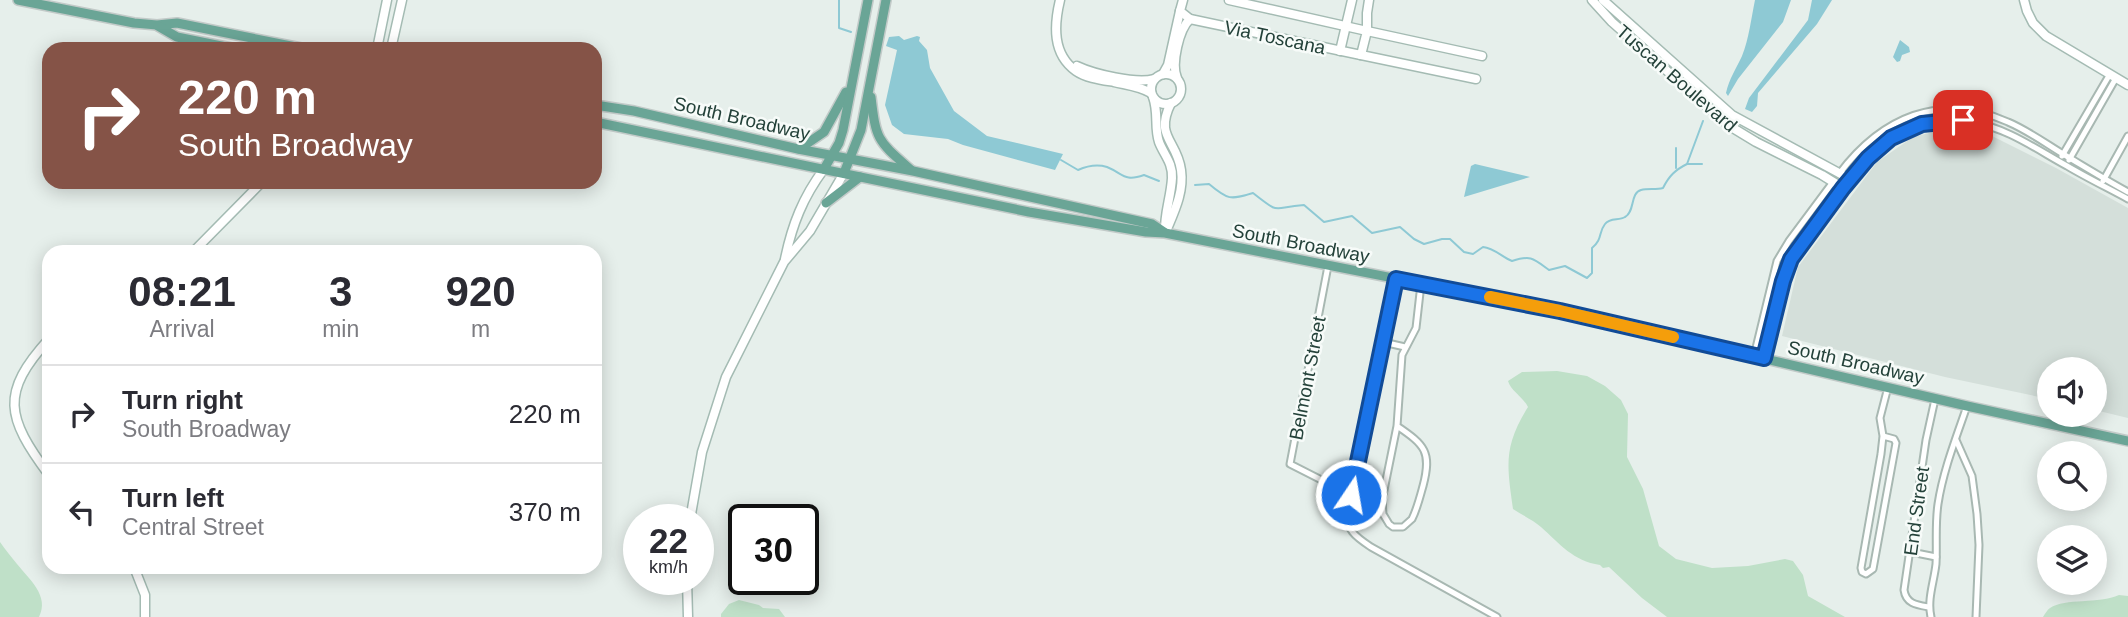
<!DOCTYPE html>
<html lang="en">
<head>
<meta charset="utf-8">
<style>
  :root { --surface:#fff; --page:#f7f7f7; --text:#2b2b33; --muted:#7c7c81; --line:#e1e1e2 }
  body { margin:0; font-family:Helvetica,sans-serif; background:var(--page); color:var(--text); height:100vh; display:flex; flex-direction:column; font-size:26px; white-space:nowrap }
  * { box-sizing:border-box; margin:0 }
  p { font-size:23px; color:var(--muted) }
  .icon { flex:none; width:38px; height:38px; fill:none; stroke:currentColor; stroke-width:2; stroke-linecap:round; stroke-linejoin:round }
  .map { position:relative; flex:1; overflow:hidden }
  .details { position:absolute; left:42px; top:245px; width:560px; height:329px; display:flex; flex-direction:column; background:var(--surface); border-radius:21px; box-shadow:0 4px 18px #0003 }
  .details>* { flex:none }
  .top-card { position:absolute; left:42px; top:42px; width:560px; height:147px; border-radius:21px; box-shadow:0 4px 18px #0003; background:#855347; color:#fff; overflow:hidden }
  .buttons { position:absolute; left:2037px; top:357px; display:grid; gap:14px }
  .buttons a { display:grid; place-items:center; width:70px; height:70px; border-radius:50%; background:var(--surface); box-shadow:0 4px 18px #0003; font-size:35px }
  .speed { position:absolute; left:623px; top:504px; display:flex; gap:14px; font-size:35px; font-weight:700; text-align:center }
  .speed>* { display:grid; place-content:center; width:91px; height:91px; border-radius:50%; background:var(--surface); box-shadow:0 4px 18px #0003; line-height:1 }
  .speed small { font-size:18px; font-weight:400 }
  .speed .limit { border:4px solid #111; border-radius:10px; background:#fff; color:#111 }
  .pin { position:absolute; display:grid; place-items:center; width:60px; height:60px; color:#fff; margin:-30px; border-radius:14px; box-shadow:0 4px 10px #0006 }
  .me { position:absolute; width:77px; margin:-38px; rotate:12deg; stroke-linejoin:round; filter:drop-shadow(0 0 5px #0008) }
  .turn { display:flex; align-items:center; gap:24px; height:147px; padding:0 21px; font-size:32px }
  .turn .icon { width:91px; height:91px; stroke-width:2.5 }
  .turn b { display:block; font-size:49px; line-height:60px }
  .eta { display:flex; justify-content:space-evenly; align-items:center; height:119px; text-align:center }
  .eta b { font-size:42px; font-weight:700; line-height:49px }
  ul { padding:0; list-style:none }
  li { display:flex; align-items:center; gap:21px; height:98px; padding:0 21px; border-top:2px solid var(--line) }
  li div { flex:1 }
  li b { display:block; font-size:26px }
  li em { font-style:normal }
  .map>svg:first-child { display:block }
  .built { fill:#d4dfda }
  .green { fill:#bfe0c8 }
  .water { fill:#8ec9d4 }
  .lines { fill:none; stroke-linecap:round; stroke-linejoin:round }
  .stream { stroke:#8ec9d4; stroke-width:2 }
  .street-casing { stroke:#a8b8b2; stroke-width:9 }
  .secondary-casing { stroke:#a4bbb3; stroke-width:11 }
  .primary-casing { stroke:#c2cac8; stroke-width:12 }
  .street { stroke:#fff; stroke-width:5 }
  .secondary { stroke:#fff; stroke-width:8 }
  .primary { stroke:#6aa596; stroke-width:9 }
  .route-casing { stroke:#114b97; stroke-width:18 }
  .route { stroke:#1a73e8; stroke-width:12 }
  .slow { stroke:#f59e0b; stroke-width:12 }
  .labels { text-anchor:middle; stroke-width:5; stroke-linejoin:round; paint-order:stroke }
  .street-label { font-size:19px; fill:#24423a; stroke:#f7fbf9 }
</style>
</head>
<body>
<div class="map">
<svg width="2128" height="617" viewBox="0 0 2128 617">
  <rect width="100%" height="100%" fill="#e6efeb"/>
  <!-- built -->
  <polygon class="built" points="1945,129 1986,133 2056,168 2128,208 2128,418 2095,410 2095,369 2049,369 2049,399 1945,377 1782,336 1798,267 1877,162 1913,137"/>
  <!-- green -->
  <g class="green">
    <path d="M1557,371L1587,376L1605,386L1621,400L1628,414L1627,457L1643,489L1659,546L1676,559L1712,568L1748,566L1785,559L1793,561L1803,575L1808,596L1845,617H1667L1642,598L1609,567L1603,568L1600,565C1573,561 1560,544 1541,527C1533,520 1522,515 1513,509C1507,466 1503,447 1528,407C1523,397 1511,391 1508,381L1522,372Z"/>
    <path d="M0,542C5,549 11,557 17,564C29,579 50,596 39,617H0Z"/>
    <path d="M2119,595L2128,596V617H2043C2045,614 2047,610 2050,608C2065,598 2099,604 2119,595Z"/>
    <polygon points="739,600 759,605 763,608 779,609 785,617 721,617 721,614 729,604"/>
  </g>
  <!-- water -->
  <g class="water">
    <path d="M1755,0H1791L1783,22L1738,79L1728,96L1726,93C1729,79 1736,69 1742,56C1749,39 1751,19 1755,0Z"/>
    <polygon points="1812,0 1832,0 1817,24 1758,93 1757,106 1752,112 1745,109 1749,98 1808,20"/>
    <polygon points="899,36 904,40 917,36 920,37 919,41 927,50 930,68 954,111 987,136 1063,154 1055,170 963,145 948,139 904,134 892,125 885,105 897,50 886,46 889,37"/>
    <polygon points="1900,40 1909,47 1910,52 1902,55 1900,61 1897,62 1893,57"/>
    <polygon points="1475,164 1530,177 1464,197 1471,166"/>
  </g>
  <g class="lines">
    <!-- stream -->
    <g class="stream">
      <polyline points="839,0 839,28 851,32"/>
      <polyline points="1676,148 1676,168"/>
      <path d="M1061,160L1078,170C1087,166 1097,164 1107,167C1124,174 1124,182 1144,175L1159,181"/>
      <polyline points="1687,164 1702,164"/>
      <path d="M1195,185L1209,184C1228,200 1230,200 1253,193C1282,216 1271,207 1304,205L1324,222L1352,216L1372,233L1400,227L1414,239L1424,244L1442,239H1450L1464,252L1473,254L1483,247C1494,248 1502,257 1512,261C1531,255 1533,258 1549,270L1565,266L1587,278L1592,273V248C1603,239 1598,233 1605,224C1610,217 1619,221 1625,217C1635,212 1630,193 1641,190C1648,188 1656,190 1663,188C1669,176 1675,170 1687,164L1703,121"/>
    </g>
    <defs>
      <g id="street">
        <polyline points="2062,156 2110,74"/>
        <polyline points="2069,160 2116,78"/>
        <path d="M1839,174C1881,118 1940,91 2008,122C2027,130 2045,143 2063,154C2085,167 2106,180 2128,192"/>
        <polyline points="2103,181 2128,136"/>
        <polyline points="1328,266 1290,464 1351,495"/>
        <path d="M1396,279L1348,510C1345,530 1356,537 1371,547L1497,617"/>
        <polyline points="1383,342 1405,347"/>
        <polyline points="1754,356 1777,261 1789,241 1833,182"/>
        <path d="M1764,358C1768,341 1773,324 1777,307C1781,292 1784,276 1790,261C1799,242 1814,226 1826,209C1863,161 1903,109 1972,122C2007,128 2036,149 2067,166C2087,178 2108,188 2128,199"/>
        <path d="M1397,426C1425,445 1432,452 1423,486C1420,497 1417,509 1412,519L1403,527H1393L1389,524L1383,514L1382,500L1397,426L1402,355L1416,328L1421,284"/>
        <polyline points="1883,436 1894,439 1896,443 1873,569 1866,574 1862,572 1861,568 1881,454 1883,436 1880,418 1888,387"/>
        <polyline points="1956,440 1972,476 1977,514 1979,545 1976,617"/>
        <polyline points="1911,552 1936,557"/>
        <path d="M1929,607C1917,605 1906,604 1904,590L1926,440L1935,399"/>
        <path d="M1931,617C1927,599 1934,582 1936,564C1937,544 1935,524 1938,504C1943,471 1956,438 1967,406"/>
      </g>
      <g id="secondary">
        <path d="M1060,0C1054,25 1052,54 1076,71C1086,78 1102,80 1114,82C1126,85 1139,86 1151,93"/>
        <polyline points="1183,0 1180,11 1190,19 1361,55 1367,31 1229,0"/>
        <polyline points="1369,0 1367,13 1367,31 1482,56"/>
        <polyline points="1592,0 1612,22 1728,125 1756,142 1822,175 1843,188"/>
        <polyline points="1603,0 1732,115 1850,179"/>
        <polyline points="2024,0 2027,11 2033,23 2046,36 2128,85"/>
        <polyline points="377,49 387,0"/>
        <polyline points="391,49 402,0"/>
        <polyline points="1340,51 1352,0"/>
        <polyline points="1361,55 1476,79"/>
        <path d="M1077,66C1094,74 1136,84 1154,79"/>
        <circle cx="1166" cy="89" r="15"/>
        <polyline points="1163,74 1168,65 1180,11"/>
        <path d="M1177,78C1171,64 1179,29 1190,19"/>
        <path d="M1153,97C1159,114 1154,127 1159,142C1164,155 1173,163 1172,178C1171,197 1164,214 1165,233"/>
        <path d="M1167,229C1175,210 1184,191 1181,170C1177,140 1154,137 1171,103"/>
        <polyline points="193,252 262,182"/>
        <path d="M785,259C792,225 803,197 824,169"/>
        <path d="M49,339C0,393 6,417 49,475"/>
        <polyline points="690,520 702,452 726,377 784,262 810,231 844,173"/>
        <polyline points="134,567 145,595 145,617"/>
        <polyline points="687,579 688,617"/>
      </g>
      <g id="primary">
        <polyline points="18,0 134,23 157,25 177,23 306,49"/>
        <polyline points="158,26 177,37 236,49"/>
        <path d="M871,97C876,141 878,141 911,170"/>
        <polyline points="595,105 634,111 798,149 913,171 1152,224 1164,232"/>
        <polyline points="595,122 1029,212 1146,232 1165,233 1560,311 1967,406 2128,441"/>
        <polyline points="799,149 824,132 846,92"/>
        <polyline points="824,169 839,143 843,130 868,0"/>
        <polyline points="844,173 861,130 886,0"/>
        <polyline points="826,203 860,177"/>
      </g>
    </defs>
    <!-- street casing -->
    <use href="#street" class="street-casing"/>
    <!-- secondary casing -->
    <use href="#secondary" class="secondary-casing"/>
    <!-- primary casing -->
    <use href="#primary" class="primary-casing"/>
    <!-- street -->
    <use href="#street" class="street"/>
    <!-- secondary -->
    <use href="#secondary" class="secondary"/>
    <!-- primary -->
    <use href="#primary" class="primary"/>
  </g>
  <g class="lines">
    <defs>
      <polyline id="route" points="1351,495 1396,279 1560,311 1764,358 1783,281 1791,259 1843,188 1868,158 1891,138 1922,124 1963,120"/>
    </defs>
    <!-- route casing -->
    <use href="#route" class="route-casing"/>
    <!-- route -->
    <use href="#route" class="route"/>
    <!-- slow -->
    <polyline class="slow" points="1490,297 1560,311 1673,337"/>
  </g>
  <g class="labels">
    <!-- street labels -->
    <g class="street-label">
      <text transform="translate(1275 37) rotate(12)" y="7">Via Toscana</text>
      <text transform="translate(1677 78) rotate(41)" y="7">Tuscan Boulevard</text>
      <text transform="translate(742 118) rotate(13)" y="7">South Broadway</text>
      <text transform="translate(1301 243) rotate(11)" y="7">South Broadway</text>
      <text transform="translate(1856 362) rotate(13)" y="7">South Broadway</text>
      <text transform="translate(1307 378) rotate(-79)" y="7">Belmont Street</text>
      <text transform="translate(1916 511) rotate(-82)" y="7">End Street</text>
    </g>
  </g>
</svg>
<div class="buttons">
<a><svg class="icon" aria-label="sound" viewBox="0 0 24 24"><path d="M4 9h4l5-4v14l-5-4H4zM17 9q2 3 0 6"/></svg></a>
<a><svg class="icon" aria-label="search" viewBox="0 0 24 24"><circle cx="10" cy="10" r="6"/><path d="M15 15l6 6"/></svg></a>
<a><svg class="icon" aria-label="layers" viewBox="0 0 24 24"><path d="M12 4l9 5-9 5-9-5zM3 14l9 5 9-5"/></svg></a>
</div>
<div class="speed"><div>22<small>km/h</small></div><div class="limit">30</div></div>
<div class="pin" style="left:1963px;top:120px;background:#d93025"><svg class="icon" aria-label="arrive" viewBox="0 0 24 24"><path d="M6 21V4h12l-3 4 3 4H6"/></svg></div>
<svg class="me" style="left:1351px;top:495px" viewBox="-20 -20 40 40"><circle r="17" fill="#1a73e8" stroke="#fff" stroke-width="3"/><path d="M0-11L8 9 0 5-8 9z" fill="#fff"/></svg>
<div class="top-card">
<div class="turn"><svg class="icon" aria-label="right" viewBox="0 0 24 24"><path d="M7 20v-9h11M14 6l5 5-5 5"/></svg><div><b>220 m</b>South Broadway</div></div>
</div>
<section class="details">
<div class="eta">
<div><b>08:21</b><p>Arrival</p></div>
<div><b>3</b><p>min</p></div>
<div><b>920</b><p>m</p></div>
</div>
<ul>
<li><svg class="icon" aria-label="right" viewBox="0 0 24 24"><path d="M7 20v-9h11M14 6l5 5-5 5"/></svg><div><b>Turn right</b><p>South Broadway</p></div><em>220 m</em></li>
<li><svg class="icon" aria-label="left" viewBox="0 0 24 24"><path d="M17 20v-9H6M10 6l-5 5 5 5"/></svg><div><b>Turn left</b><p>Central Street</p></div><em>370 m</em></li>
</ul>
</section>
</div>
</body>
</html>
